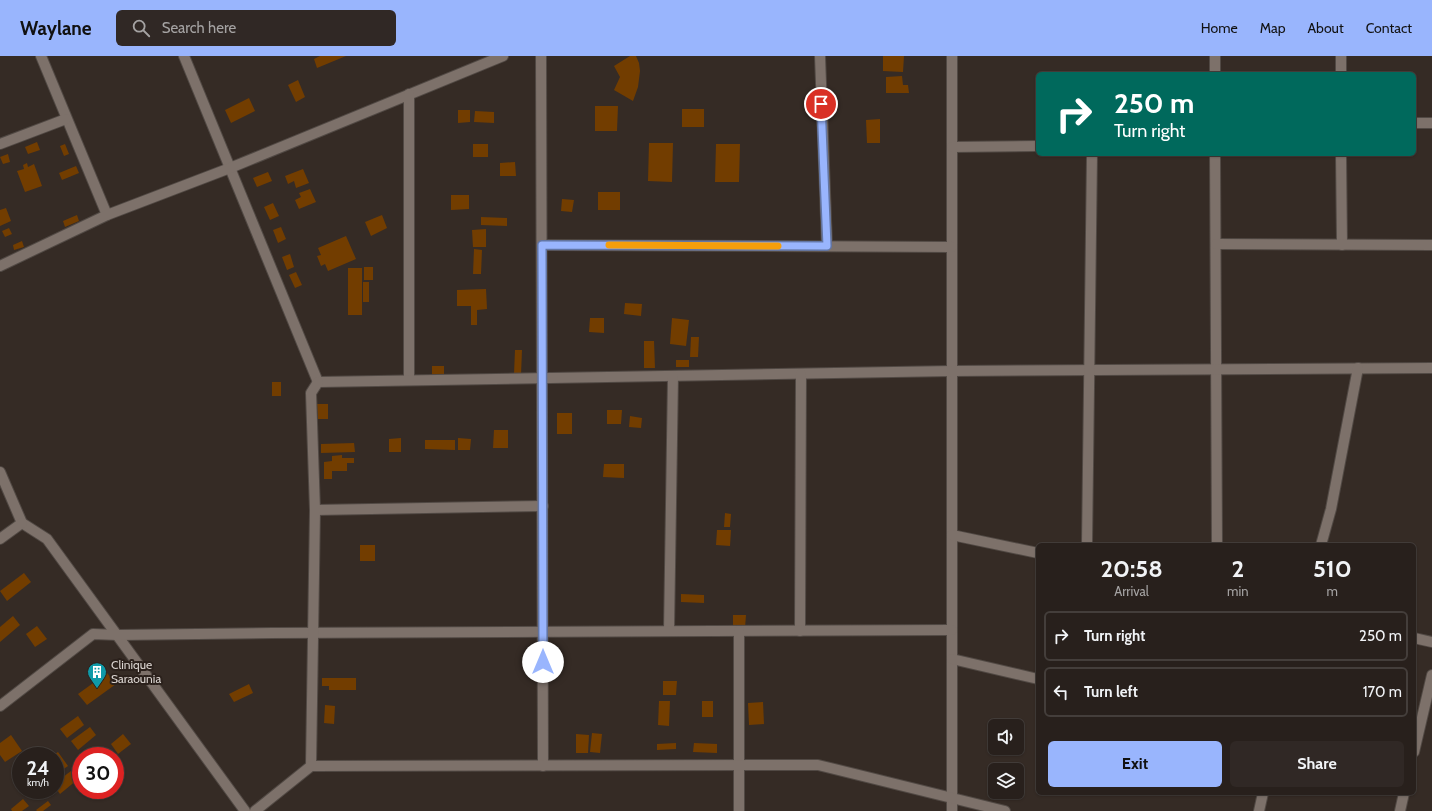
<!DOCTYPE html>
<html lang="en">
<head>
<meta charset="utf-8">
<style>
  :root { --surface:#28201c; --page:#302825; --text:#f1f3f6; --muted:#a5a3a3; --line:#443e3b; --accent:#99b5fd }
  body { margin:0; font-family:Cabin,sans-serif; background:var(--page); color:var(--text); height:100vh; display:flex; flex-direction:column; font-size:15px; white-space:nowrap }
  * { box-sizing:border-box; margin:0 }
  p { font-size:13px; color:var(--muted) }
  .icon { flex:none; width:22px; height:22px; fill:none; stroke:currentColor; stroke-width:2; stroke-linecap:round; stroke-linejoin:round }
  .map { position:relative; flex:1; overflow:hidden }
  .details { position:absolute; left:1036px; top:487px; width:380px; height:252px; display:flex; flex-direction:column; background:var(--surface); border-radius:6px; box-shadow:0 1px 3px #0004,0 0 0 1px var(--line) }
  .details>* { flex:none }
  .hud { position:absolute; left:1036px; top:16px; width:380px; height:84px; border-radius:6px; box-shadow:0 1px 3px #0004,0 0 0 1px var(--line); background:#00695c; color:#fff; overflow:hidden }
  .controls { position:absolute; left:988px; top:663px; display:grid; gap:8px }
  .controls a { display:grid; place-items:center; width:36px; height:36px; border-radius:6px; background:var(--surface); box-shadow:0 1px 3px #0004,0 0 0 1px var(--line); font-size:20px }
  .speed { position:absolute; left:12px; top:691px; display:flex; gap:8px; font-size:20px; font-weight:700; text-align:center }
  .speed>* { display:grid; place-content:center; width:52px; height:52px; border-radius:50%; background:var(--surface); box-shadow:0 1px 3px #0004,0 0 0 1px var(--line); line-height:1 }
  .speed small { font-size:10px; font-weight:400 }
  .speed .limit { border:6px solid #d22; background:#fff; color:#111 }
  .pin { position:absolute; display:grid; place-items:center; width:34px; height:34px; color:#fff; margin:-17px; border:2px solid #fff; border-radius:50%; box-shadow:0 1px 4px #0007 }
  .me { position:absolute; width:44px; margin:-22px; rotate:0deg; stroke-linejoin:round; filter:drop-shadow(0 0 3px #0008) }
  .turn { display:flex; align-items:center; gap:14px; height:84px; padding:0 12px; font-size:18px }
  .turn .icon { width:52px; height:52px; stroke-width:2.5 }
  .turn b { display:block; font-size:28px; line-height:34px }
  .eta { display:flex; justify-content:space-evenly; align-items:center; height:68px; text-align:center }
  .eta b { font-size:24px; font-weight:700; line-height:28px }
  .primary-button { display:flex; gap:8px; margin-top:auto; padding:8px 12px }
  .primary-button a { flex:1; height:46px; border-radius:6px; background:var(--accent); color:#111; font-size:16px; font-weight:700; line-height:46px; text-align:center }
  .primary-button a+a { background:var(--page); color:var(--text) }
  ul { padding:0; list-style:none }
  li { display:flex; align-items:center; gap:12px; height:50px; margin:0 8px 6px; padding:0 4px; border:2px solid var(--line); border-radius:6px }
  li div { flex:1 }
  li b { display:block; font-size:15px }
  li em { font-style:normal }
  header { display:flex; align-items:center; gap:24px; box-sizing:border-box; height:56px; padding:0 20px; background:var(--accent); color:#111 }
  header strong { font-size:19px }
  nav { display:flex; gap:22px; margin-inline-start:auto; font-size:14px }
  .search { width:280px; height:36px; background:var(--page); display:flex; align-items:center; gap:10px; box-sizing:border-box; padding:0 14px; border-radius:6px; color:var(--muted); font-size:15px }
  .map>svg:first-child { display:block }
  .building { fill:#723d00 }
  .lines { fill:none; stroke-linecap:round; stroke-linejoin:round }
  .minor-casing { stroke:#514944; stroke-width:12 }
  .tertiary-casing { stroke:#514944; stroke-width:12 }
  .minor { stroke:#7d716a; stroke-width:10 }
  .tertiary { stroke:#7d716a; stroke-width:10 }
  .route-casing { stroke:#6376a4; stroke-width:10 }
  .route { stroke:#99b5fd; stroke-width:7 }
  .slow { stroke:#f59e0b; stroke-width:7 }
  .labels { text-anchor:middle; stroke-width:4; stroke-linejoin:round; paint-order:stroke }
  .poi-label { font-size:12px; fill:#dad4d0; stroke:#2b211c; text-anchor:start }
</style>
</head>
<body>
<header>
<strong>Waylane</strong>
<div class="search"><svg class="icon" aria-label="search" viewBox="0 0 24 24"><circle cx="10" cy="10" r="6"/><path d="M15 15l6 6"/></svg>Search here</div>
<nav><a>Home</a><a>Map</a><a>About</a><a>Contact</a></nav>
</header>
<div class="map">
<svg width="1432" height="755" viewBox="0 0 1432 755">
  <rect width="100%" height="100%" fill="#352b25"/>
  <!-- building -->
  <g class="building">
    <polygon points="320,0 346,0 317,12 314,3"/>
    <polygon points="630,0 636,0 639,7 640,15 638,31 633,45 614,34 620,21 614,10"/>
    <polygon points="883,0 904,0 903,16 883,15"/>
    <polygon points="902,20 903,29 908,29 909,37 886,37 886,21"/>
    <polygon points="298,24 305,41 296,46 288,29"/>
    <polygon points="249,42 255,55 231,67 225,54"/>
    <polygon points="595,50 618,50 617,75 595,75"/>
    <rect x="682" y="53" width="22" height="18"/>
    <polygon points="458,54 470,54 470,66 458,67"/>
    <polygon points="475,55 494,56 494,67 474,66"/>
    <polygon points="880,63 880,87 867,87 866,64"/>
    <polygon points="37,86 40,94 28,98 25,91"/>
    <polygon points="649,87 673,87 672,126 648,125"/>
    <polygon points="65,88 69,98 64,100 60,90"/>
    <rect x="473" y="88" width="15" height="13"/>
    <polygon points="716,88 740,88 739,126 715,126"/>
    <polygon points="8,98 10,106 3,108 0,101"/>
    <polygon points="515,106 516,120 500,120 500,107"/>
    <polygon points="27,107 28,111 34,108 42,130 25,136 17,115 24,113 23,109"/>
    <polygon points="76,110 79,117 62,124 59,117"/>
    <polygon points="303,113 309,127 296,132 294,125 288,128 285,120"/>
    <polygon points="268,116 272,125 257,131 253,122"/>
    <polygon points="310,133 316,146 299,153 295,144 301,141 299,137"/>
    <rect x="598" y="136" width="22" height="18"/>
    <polygon points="451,139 469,139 469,153 451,154"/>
    <polygon points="562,143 574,144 572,156 561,155"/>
    <polygon points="273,147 279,160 270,164 264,151"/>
    <polygon points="6,152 11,165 0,170 0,154"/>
    <polygon points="77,159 79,165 65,171 63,165"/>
    <polygon points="382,159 387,172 371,180 365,166"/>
    <polygon points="481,161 507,162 507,170 481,169"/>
    <polygon points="281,171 286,183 278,187 273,174"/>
    <polygon points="9,172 12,178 5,181 2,175"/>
    <polygon points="486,173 486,191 473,191 472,174"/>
    <polygon points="346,180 356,203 328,215 325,208 321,210 317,200 321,199 318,192"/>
    <polygon points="22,185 24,191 14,194 13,189"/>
    <polygon points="474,193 482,194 481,218 473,218"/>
    <polygon points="290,198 294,211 287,214 282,201"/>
    <rect x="364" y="211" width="9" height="13"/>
    <rect x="348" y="212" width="14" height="47"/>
    <polygon points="296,216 302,229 295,232 289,219"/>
    <rect x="363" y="226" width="6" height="20"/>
    <polygon points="486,233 487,253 477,254 477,269 471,269 471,250 457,250 457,234"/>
    <polygon points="625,247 642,248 641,260 624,258"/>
    <polygon points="590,262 604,262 604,277 589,276"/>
    <polygon points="672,262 689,264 686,290 670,288"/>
    <polygon points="691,281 699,281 698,301 690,301"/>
    <polygon points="644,285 654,285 655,312 644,312"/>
    <polygon points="515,294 522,294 521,319 514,318"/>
    <rect x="676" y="304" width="13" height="7"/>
    <polygon points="432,310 444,310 444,321 432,320"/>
    <rect x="272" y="326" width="9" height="14"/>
    <polygon points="317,348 328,348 328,363 318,363"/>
    <polygon points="607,354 622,354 621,368 607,368"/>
    <rect x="557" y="357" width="15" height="21"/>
    <polygon points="630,360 642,362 641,372 629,371"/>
    <polygon points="494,374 508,374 508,392 493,392"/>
    <polygon points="401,382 401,396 389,396 389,383"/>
    <polygon points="458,382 471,383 470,394 458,394"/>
    <polygon points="425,384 455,384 455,394 425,393"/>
    <polygon points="354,387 355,396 321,397 321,388"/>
    <polygon points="342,399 342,402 354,402 354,407 347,407 347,415 332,415 332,423 324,423 324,406 332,405 332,400"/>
    <polygon points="604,408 624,408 624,422 603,421"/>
    <polygon points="725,457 731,458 730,471 724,471"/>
    <polygon points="717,474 731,474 730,490 716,489"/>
    <rect x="360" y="489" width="15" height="16"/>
    <polygon points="24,517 31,526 7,545 0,535"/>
    <polygon points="681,538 704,539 704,547 681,546"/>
    <polygon points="733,559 746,559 745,572 733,571"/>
    <polygon points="13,560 20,569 0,586 0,571"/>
    <polygon points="37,570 47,583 35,591 26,578"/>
    <polygon points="107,617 116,628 87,649 78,638"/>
    <polygon points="322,622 356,622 356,634 329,634 329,630 322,630"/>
    <polygon points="663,625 677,625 676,639 663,639"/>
    <polygon points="249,628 253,637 234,646 229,638"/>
    <polygon points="659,645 670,645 669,670 658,669"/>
    <rect x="702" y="645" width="11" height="16"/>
    <polygon points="763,646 764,668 749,669 748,647"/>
    <polygon points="325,649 335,650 334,668 324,667"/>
    <polygon points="78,660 84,669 67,682 60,673"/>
    <polygon points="90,671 96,679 78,694 71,685"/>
    <polygon points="592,677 602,678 600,697 590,696"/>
    <polygon points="123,678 131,688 118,698 111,688"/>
    <polygon points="576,678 589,679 588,697 576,697"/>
    <polygon points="11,679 22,695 5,706 0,699 0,687"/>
    <polygon points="676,687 676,693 657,694 657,688"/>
    <polygon points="694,687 717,688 717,697 693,696"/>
    <polygon points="58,696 68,710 55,719 55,700 52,700"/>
    <polygon points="71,715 77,724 60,738 55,731 55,727"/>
    <polygon points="30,734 46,734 47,735 37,743"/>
    <polygon points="23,743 29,750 22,755 12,755 11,753"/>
    <polygon points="48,745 51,749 43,755 37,755 36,754"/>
  </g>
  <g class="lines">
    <defs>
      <g id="minor">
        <polyline points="41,0 107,159"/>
        <polyline points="184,0 318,326"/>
        <polyline points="541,0 543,710"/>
        <polyline points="820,0 827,190"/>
        <polyline points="952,0 952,755"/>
        <polyline points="1215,0 1215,18"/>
        <polyline points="1341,0 1341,18"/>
        <polyline points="1414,67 1432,67"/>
        <polyline points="0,88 66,63"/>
        <polyline points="952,91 1038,90"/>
        <polyline points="1215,98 1217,489"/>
        <polyline points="1341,98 1342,189"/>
        <polyline points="1216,188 1432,189"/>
        <polyline points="542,189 952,191"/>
        <polyline points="0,210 107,159 230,112 503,0"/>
        <polyline points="409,324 409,38"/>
        <polyline points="318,326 952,315 1432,312"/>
        <polyline points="0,416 22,467 47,483 245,755"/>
        <polyline points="315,454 543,450"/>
        <polyline points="952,479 1038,497"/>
        <polyline points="0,483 22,467"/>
        <polyline points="1087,489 1092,98"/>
        <polyline points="1321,489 1331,453 1358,312"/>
        <polyline points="669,575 673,320"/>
        <polyline points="800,575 801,318"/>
        <polyline points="1414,582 1432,586"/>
        <polyline points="952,603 1038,623"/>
        <polyline points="0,650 93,578 118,579 273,577 952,574"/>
        <polyline points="1414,696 1432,619"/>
        <polyline points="311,710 315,454 311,337 318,326"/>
        <polyline points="739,755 739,575"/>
        <polyline points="1259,755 1263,737"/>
        <polyline points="1400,755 1404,737"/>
      </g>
      <polyline id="tertiary" points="255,755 311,710 818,709 1005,755"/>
    </defs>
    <!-- minor casing -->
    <use href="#minor" class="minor-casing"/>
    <!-- tertiary casing -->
    <use href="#tertiary" class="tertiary-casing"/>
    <!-- minor -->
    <use href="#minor" class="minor"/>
    <!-- tertiary -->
    <use href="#tertiary" class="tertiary"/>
  </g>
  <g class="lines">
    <defs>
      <polyline id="route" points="543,606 542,189 827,190 821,48"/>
    </defs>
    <!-- route casing -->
    <use href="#route" class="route-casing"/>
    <!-- route -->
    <use href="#route" class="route"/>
    <!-- slow -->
    <polyline class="slow" points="609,189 778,190"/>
  </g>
  <!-- icons -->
  <defs>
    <symbol id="building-pin" viewBox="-11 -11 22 30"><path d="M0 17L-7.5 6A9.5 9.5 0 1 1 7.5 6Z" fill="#0f9aa8" stroke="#2b211c"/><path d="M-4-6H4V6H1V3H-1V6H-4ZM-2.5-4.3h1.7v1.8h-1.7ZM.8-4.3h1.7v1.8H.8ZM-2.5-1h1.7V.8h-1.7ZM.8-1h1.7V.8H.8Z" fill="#fff"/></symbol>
  </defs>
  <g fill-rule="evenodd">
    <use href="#building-pin" x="86" y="605" width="22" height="30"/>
  </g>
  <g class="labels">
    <!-- poi labels -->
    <g class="poi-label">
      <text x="111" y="613">Clinique<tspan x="111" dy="14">Saraounia</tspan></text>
    </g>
  </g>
</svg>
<div class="controls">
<a><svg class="icon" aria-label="sound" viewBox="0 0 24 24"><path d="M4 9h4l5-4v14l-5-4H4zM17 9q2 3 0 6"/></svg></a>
<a><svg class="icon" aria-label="layers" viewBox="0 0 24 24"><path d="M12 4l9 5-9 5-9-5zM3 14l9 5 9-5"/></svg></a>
</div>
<div class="speed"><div>24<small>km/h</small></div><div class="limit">30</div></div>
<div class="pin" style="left:821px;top:48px;background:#d93025"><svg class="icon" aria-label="arrive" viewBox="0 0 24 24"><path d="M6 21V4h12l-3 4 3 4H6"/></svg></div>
<svg class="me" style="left:543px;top:606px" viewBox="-20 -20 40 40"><circle r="19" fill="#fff"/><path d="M0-13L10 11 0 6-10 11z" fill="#99b5fd"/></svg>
<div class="hud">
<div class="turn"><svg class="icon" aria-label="right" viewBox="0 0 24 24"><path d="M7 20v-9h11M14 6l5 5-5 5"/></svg><div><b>250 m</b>Turn right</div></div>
</div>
<section class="details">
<div class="eta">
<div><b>20:58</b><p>Arrival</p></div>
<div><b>2</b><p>min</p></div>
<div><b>510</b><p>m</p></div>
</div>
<ul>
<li><svg class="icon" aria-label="right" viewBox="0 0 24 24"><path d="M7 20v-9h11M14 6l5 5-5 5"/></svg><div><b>Turn right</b></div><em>250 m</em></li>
<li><svg class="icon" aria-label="left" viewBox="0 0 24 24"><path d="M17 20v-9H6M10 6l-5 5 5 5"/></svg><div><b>Turn left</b></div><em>170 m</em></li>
</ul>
<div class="primary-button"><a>Exit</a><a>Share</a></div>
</section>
</div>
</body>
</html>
